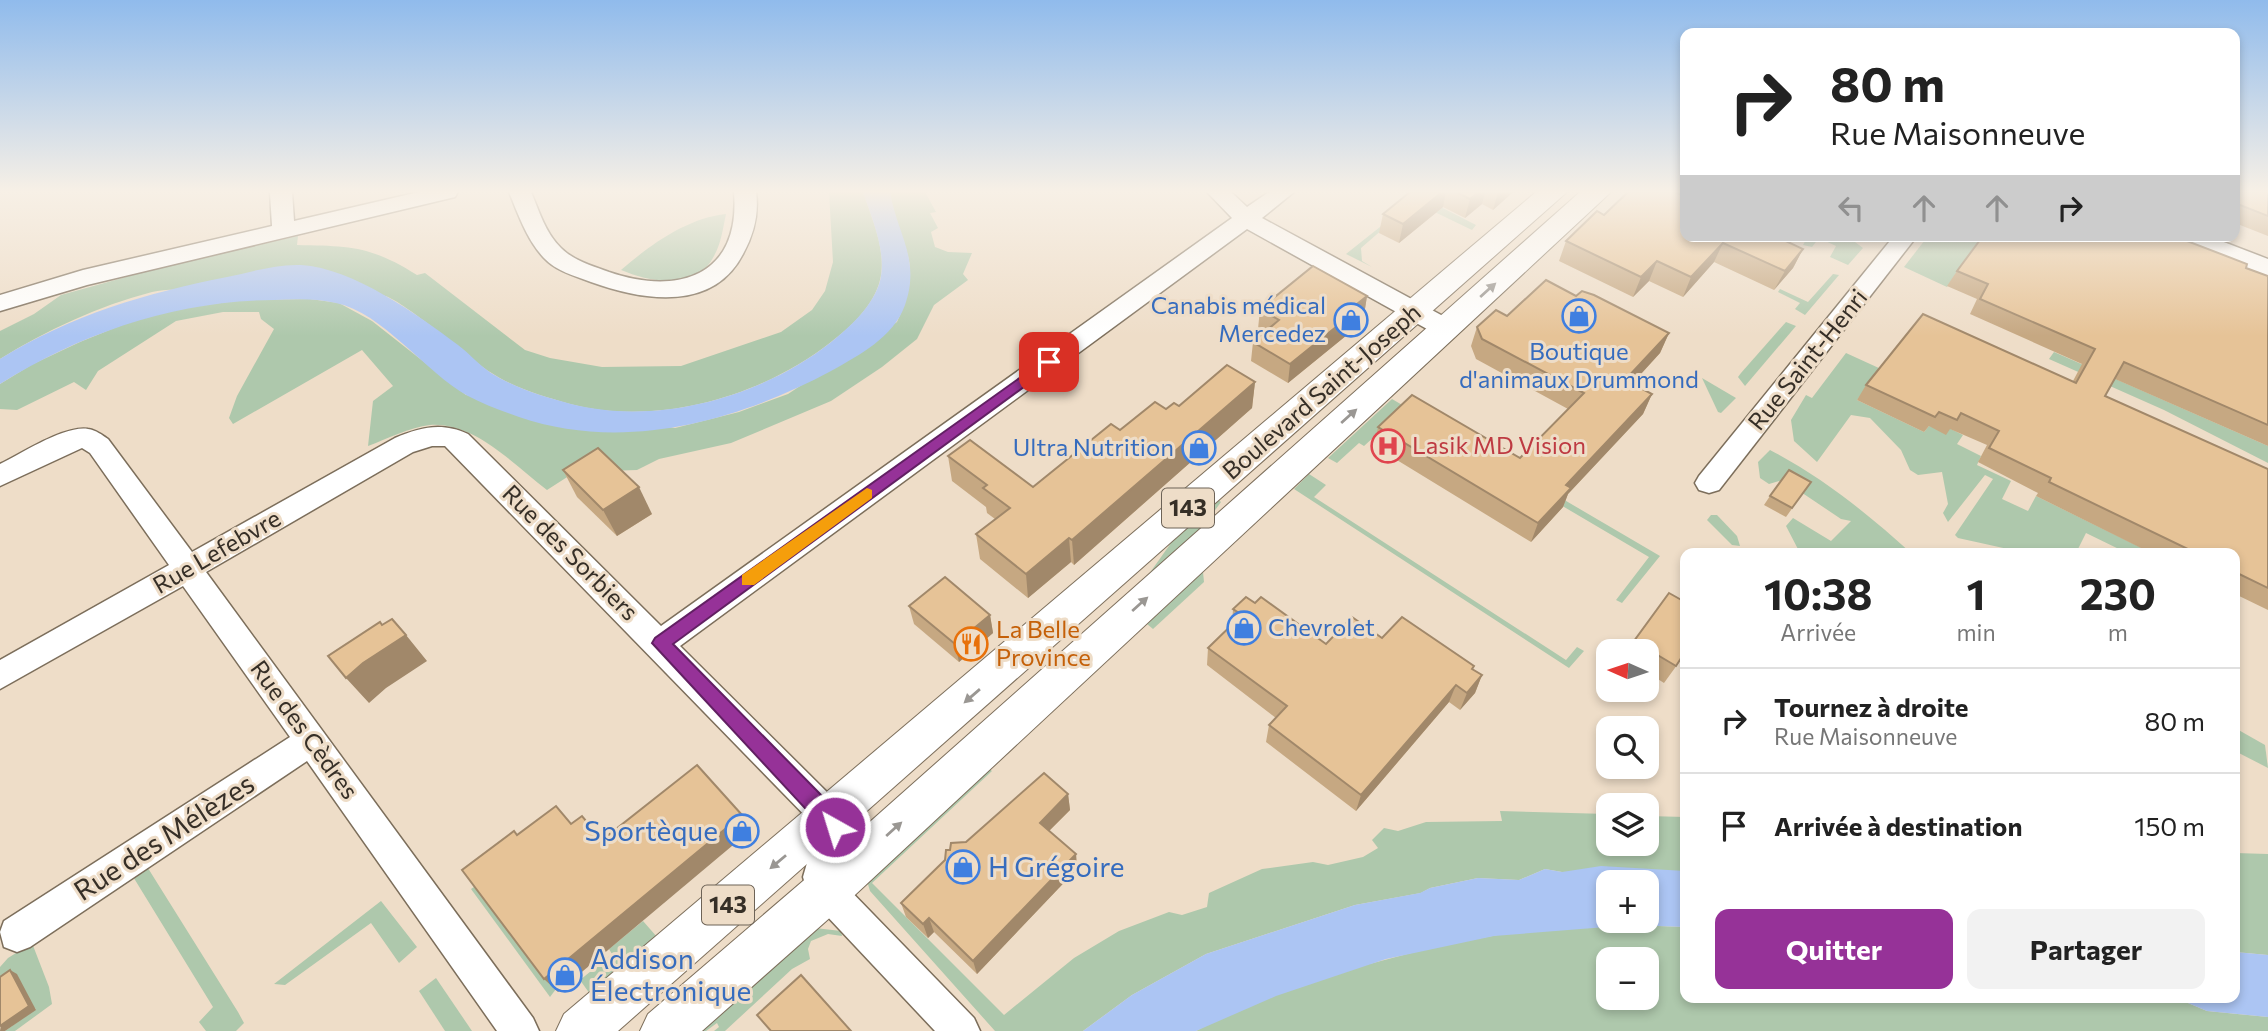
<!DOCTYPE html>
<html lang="fr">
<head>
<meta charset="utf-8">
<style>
  :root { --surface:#fff; --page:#f2f2f2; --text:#222; --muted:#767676; --line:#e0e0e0; --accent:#963298 }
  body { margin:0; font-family:Commissioner,sans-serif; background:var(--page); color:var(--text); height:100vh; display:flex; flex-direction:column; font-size:26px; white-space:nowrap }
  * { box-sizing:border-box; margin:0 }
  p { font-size:23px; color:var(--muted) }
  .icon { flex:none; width:38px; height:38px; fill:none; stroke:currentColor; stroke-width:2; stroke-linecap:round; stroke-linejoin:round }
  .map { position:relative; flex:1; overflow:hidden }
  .details { position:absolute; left:1680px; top:548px; width:560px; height:455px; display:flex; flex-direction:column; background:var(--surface); border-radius:14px; box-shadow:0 4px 10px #0003 }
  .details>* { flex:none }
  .banner { position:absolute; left:1680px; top:28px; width:560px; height:214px; border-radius:14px; box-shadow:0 4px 10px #0003; background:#fff; color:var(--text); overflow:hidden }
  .needle { width:46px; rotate:273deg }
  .tools { position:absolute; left:1596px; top:639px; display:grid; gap:14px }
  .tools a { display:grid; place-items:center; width:63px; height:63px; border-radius:14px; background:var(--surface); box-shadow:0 4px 10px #0003; font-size:35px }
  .pin { position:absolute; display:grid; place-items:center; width:60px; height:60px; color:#fff; margin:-30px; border-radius:14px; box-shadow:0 4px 10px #0006 }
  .me { position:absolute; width:77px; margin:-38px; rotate:321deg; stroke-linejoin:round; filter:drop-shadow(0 0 5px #0008) }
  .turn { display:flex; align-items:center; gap:24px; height:147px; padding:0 35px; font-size:32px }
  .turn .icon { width:91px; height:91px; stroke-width:2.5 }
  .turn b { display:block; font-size:49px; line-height:60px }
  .lanes { display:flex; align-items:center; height:66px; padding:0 35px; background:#0003; justify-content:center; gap:35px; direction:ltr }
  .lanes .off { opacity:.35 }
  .eta { display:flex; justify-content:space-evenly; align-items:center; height:119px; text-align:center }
  .eta b { font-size:42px; font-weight:700; line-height:49px }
  .action { display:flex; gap:14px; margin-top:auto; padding:14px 35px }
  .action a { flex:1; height:80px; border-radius:14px; background:var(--accent); color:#fff; font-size:28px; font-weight:700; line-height:80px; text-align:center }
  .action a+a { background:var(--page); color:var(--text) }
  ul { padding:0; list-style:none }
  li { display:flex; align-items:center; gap:21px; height:105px; padding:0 35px; border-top:2px solid var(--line) }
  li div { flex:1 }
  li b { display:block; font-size:26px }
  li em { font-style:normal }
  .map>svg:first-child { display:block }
  .green { fill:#aec8ac; fill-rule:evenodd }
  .water { fill:#acc5f3; fill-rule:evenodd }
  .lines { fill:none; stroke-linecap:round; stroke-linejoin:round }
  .minor-casing { stroke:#7c6e5b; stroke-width:3 }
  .major-casing { stroke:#7c6e5b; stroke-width:2 }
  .minor { fill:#fff; fill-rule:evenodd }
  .major { fill:#fff; fill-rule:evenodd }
  .wall { fill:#c6a882 }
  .shaded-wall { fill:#a1886a }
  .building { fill:#e6c397; stroke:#a1886a; stroke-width:2 }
  .oneway { fill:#9a9793 }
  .route { fill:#963298; stroke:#622063; stroke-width:2 }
  .slow { fill:#f59e0b }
  .labels { text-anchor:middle; stroke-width:6; stroke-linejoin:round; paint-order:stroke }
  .shield { fill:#eeddc8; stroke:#6d6357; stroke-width:2 }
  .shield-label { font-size:23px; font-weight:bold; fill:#362f27 }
  .shop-label { font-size:24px; fill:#366cbe; stroke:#eeddc8; text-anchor:end }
  .street-label { font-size:24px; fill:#362f27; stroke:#eeddc8 }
  .health-label { font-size:24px; fill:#be3a42; stroke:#eeddc8; text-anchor:start }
  .food-label { font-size:24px; fill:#c56008; stroke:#eeddc8; text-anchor:start }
  .near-shop-label { font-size:28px; fill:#366cbe; stroke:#eeddc8; text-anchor:start }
  .near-street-label { font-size:28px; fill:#362f27; stroke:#eeddc8 }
</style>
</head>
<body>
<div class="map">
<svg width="2268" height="1031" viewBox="0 0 2268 1031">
  <rect width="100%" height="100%" fill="#eeddc8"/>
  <!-- green -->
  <g class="green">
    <path d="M829,192H863C872,219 887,251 880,280C874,305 851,327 831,342C761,397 657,427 570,404C542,396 514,388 490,372C470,359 401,298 382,295C331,290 277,294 226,293C203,292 174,287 152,292C98,306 47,330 0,359V331L34,314L61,295L184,261L298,236L297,245C350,246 371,246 417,275L425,273L525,350L550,358L602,367L681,366L781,332L812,310L825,291L833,262Z"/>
    <path d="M890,192H925L936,212L930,213L938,228L931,232L935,247L948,252L972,253L963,274L968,280L934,305L917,339L882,367L831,401L731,443L659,459L637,470L575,472L547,490C514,465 475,422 430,425C410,427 387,439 368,446L373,401L393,386L362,350L233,424L229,418L237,396L274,329L261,319L259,312H223L176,321L98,371L86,390L74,382L17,410L0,409V384L31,365L80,342L134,320L174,309L243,300L310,299L339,303L372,321L466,395L675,428L739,412L788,394L897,322C926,259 899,249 890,192Z"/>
    <polygon points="1424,192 1425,199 1476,225 1472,230 1414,202 1361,248 1362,261 1372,267 1346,254"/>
    <path d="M726,214C723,228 721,244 714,256C696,292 650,282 621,270C650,245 687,218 726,214Z"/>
    <polygon points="1808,236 1847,236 1863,248 1848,265 1830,257 1836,246 1819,238 1812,247 1803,245"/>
    <polygon points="1928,236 1985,236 1947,287 1904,267"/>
    <polygon points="1833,274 1839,275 1805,315 1795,309 1800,303 1778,292 1780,289 1808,302"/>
    <polygon points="1786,322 1796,326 1745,386 1738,377 1741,373"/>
    <polygon points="2054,352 2268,446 2268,463 2164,410 2049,359"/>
    <polygon points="1846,353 1881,369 1857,400 1924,432 1929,426 1949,428 1963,435 1957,444 1981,456 1977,465 2011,481 2002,499 2028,511 2036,496 2152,553 2127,553 2086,533 2076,553 2026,553 1958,538 1955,535 1993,479 1985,475 1948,522 1943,513 1948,504 1942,472 1918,475 1910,470 1901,450 1870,418 1851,415 1817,462 1794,441 1791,420 1806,395 1812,398"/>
    <polygon points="1702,378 1736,398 1721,413 1718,412"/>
    <polygon points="1392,399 1660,556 1622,603 1616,600 1649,557 1408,415 1381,439 1375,436 1364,446 1359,443 1337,463 1328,458"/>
    <path d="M1770,450C1822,477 1868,514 1911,553H1800L1786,526L1793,518L1831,541L1851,521L1841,519L1783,480L1769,484L1760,478L1758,462Z"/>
    <polygon points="1309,474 1326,485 1314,497 1566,660 1577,647 1584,651 1569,668 1294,489"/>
    <polygon points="1217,499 1221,502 1197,535 1152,577 1149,574 1176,536"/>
    <polygon points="1711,515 1717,515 1737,536 1740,546 1732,545 1707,520"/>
    <polygon points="1203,572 1204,582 1153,629 1147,624"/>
    <polygon points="2235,728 2265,745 2268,768 2235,751"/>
    <polygon points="988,768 992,771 872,883 1004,1015 1074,958 1119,931 1169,912 1182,915 1207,907 1209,893 1262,869 1313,862 1328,865 1363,857 1378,848 1372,840 1384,828 1398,831 1426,822 1502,821 1500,811 1608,814 1608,844 1647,844 1647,816 1685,817 1685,871 1562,872 1545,869 1519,880 1478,878 1430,888 1421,893 1355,905 1206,954 1132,995 1083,1031 995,1031 870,891 867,881"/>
    <polygon points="2235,853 2268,854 2268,955 2235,952"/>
    <polygon points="146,865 238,1012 244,1023 236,1031 206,1031 199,1022 213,1007 132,875"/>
    <polygon points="477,885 556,989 550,997 471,889"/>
    <polygon points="381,901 417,947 399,963 371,923 285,985 274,984"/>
    <polygon points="643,921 657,937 590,994 580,980 612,954 609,949"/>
    <path d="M1631,925L1685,927V998H2176L2207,1011L2268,1017V1031H1196C1281,985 1397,953 1492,936C1537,928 1585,929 1631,925ZM1608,959H1647V998H1608Z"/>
    <polygon points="815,928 841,931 842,936 828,934 811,941 808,949 810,959 792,969 725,1031 714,1031 719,1027 717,1023 706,1031 696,1031"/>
    <polygon points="32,943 49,987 52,1004 15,1031 5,1031 36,1009 0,986 0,967 8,958"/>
    <polygon points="436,978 472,1031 445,1031 419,991"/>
  </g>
  <!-- water -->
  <g class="water">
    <path d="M863,192H890C897,234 921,259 905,305C894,337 858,356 831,371C738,421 624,453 519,417C502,411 483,404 468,396C426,373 382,312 336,303C315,298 295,299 274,300C175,301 84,332 0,384V359C71,315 146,293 227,277C251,272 276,264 301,265C353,268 418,315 458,345C470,354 479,365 491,373C515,388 544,397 571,404C658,426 761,397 830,343C850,327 873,306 880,281C887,252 872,219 863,192Z"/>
    <path d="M1601,866L1685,871V927L1631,925L1494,936L1386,959L1276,996L1196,1031H1083L1132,995L1206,954L1355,905L1420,893L1430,888L1478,878L1519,880L1545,869L1562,872ZM1608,882H1647V920H1608Z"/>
    <polygon points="2235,952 2268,955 2268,1017 2207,1011 2176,998 2235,998"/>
  </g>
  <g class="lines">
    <defs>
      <g id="minor">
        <polygon points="270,192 292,192 294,221 419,192 458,192 455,197 87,285 0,311 0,295 83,270 272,226"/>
        <path d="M509,192H531C539,211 546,234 561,248C574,261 593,266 609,272C678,296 741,276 734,192H756C759,214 754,234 743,254C713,312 644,301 591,282C575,276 556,271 544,258C527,240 518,214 509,192Z"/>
        <path d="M1207,192H1231L1247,207L1269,192H1294L1262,218L1454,322L1457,328L1454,334H1436L1247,229L680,646L846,811L851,830L838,878L974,1018L980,1031H935L809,897L803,877L817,828L445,446H432L413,452L206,572L533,1018L539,1031H497L307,761L30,947L17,952L4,947L0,932L4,921L290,737L183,586L0,689V660L169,565L90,453L82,448L0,486V464C21,454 65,425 88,429C96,430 102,435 108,439L192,552L395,438C421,427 442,422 468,434L661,626L1232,218Z"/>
        <polygon points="1894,236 1917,236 1719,490 1709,493 1699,490 1695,483 1699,476"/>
        <polygon points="2175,236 2208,236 2268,259 2268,276 2178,241"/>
      </g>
      <g id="major">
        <polygon points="1536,192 1567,192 618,1031 556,1031 564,1014"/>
        <polygon points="1580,192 1611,192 842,907 702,1031 640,1031 648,1014 810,875"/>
      </g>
    </defs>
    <!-- minor casing -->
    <use href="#minor" class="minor-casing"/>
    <!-- major casing -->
    <use href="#major" class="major-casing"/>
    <!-- minor -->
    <use href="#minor" class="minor"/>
    <!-- major -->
    <use href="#major" class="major"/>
  </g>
  <!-- wall -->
  <g class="wall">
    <polygon points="1410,192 1513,192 1493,210 1482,204 1465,218 1443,207 1399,243 1379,233 1383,214"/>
    <polygon points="2235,192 2268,192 2268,236 2235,223"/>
    <polygon points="1604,215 1803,249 1793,268 1774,290 1714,262 1683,297 1649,281 1633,297 1559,261 1566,241"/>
    <polygon points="2246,268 2268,276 2268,446 2115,379 2105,396 2268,469 2268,610 2235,594 2235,553 2151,553 2036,496 2038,493 1978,462 1987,445 1950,429 1946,435 1929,426 1924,432 1857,400 1866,385 2073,381 2082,364 1970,314 1977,299 1947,286 1957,271"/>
    <polygon points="1367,296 1364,315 1359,319 1358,326 1288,383 1251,361 1253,342 1264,332 1258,329 1260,309"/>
    <polygon points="1576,296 1669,333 1660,353 1632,384 1652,394 1643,414 1568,494 1563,507 1531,542 1374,446 1378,427 1520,458 1568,409 1476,359 1471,346 1477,327 1507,316"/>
    <polygon points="1255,382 1252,408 1074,565 1071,562 1028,598 980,559 976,534 995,519 987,513 986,507 952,481 948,456 1033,487 1120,430 1166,409"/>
    <polygon points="563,470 652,514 617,536 577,497"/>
    <polygon points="1811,482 1786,517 1764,505 1770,496"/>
    <polygon points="1255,603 1326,644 1382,638 1473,669 1482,675 1475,693 1460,710 1449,702 1356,811 1266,742 1269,725 1276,718 1207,665 1208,648 1232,625 1233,609"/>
    <polygon points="909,606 990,615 993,633 959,662 914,624"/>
    <polygon points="1634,641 1685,654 1664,683 1647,672 1647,651 1629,651"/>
    <polygon points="1068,794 1070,810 1049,831 1076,854 1077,869 977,974 934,932 928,938 906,917 901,903 945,860 950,850"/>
  </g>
  <!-- shaded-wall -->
  <g class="shaded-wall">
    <polygon points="1442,192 1446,192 1443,207 1399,243 1403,224"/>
    <polygon points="1479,192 1485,192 1482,204 1465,218 1470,199"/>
    <polygon points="1498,192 1513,192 1493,210"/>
    <polygon points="1723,243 1714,262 1683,297 1691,277"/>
    <polygon points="1803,249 1793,268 1774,290 1785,271"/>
    <polygon points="1657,261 1649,281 1633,297 1641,277"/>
    <polygon points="1367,296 1364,315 1359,319 1358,326 1288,383 1290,364"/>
    <polygon points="1669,333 1660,353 1617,400 1625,380"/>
    <polygon points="1255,382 1252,408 1074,565 1072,540"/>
    <polygon points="1652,394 1643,414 1568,494 1563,507 1531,542 1538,523 1566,485"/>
    <polygon points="639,487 652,514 617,536 603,510"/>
    <polygon points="1069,538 1071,562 1028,598 1026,574"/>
    <polygon points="990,615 993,633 959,662 955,644"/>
    <polygon points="406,635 427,661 386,688 369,703 346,678 363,663"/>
    <polygon points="1482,675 1475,693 1460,710 1467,693"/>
    <polygon points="1456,685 1449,702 1356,811 1361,795"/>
    <polygon points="1068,794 1070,810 1042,838 1040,823"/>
    <polygon points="742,815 751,830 558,992 544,979"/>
    <polygon points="1076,854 1077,869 977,974 973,961"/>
    <polygon points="929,918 934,932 928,938 923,924"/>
    <polygon points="10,970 17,974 36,1010 5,1031 0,1031"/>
  </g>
  <!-- building -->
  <g class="building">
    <polygon points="1410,192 1442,192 1403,224 1383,214"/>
    <polygon points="1456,192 1479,192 1470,199"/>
    <polygon points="1628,192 1675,192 1685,196 1685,236 1775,236 1803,249 1785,271 1723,243 1691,277 1657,261 1641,277 1566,241 1597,211 1604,215"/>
    <polygon points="2235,192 2268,192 2268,216 2235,203"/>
    <polygon points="1983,236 2174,236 2247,264 2246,268 2268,276 2268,425 2124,362 2105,396 2268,469 2268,588 2235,572 2235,553 2196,553 2049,482 2051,478 1989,448 1999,431 1961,413 1957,420 1939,412 1935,417 1866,385 1923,314 2076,383 2095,349 1980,299 1988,284 1957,271"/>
    <polygon points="1313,266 1367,296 1357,304 1362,306 1290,364 1253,342 1279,320 1260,309"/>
    <polygon points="1546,280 1576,296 1582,291 1594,295 1669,333 1625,380 1652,394 1566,485 1571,488 1538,523 1378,427 1412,395 1520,458 1584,393 1482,339 1477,327 1496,310 1507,316"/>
    <polygon points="1227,365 1255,382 1072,540 1069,538 1026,574 976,534 1010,508 983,488 987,485 948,456 970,440 1033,487 1111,424 1120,430 1155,402 1166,409 1174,403 1179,406"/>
    <polygon points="598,448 639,487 603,510 563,470"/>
    <polygon points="1789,470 1811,482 1792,508 1770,496"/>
    <polygon points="945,577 990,615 955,644 909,606"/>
    <polygon points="1669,593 1685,602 1685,652 1676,666 1634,641"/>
    <polygon points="1246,597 1255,603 1261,597 1326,644 1352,617 1382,638 1402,617 1474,666 1472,669 1482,675 1467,693 1456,685 1361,795 1269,725 1287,706 1208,648 1242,615 1233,609"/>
    <polygon points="392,619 406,635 363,663 346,678 328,656 380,622 382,625"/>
    <polygon points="697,765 742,815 544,979 462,870 514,831 517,835 556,806 571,824 582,816 602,840"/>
    <polygon points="1044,773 1068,794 1040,823 1076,854 973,961 929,918 923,924 901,903 945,860 946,850 950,850 951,843 966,842"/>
    <polygon points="10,970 29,1006 0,1026 0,977"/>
    <polygon points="801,975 851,1031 771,1031 757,1015"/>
  </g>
  <!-- one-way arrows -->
  <defs><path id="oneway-solid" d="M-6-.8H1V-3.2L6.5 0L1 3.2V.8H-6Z" transform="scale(1.75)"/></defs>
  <g class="oneway">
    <use href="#oneway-solid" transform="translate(1488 290) rotate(-42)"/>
    <use href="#oneway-solid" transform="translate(1349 416) rotate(-42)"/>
    <use href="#oneway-solid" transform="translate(1140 604) rotate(-42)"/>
    <use href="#oneway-solid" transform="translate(972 696) rotate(139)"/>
    <use href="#oneway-solid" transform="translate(894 829) rotate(-42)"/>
    <use href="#oneway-solid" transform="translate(778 862) rotate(140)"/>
  </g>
  <!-- sky -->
  <linearGradient id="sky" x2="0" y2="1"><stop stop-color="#90bbec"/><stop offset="0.57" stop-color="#f7f0e6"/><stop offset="1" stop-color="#f7f0e6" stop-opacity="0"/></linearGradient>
  <rect width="2268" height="336" fill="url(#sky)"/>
  <!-- route -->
  <polygon class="route" points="1049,357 1056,362 1054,365 673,644 824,798 844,827 842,833 835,836 828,833 652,643 655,638"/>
  <!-- slow -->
  <polygon class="slow" points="867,488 872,490 872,498 754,585 742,585 742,575"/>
  <!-- icons -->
  <defs>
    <symbol id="shop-ring" viewBox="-11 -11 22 22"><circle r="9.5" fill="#eeddc8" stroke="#3f7fe0" stroke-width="1.5"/><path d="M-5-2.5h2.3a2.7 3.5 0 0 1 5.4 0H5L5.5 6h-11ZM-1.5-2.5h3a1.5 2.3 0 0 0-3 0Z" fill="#3f7fe0"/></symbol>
    <symbol id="hospital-ring" viewBox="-11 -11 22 22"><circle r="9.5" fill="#eeddc8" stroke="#e0444e" stroke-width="1.5"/><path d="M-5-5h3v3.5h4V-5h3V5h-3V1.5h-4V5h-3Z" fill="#e0444e"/></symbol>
    <symbol id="restaurant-ring" viewBox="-11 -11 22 22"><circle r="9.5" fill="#eeddc8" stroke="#e8710a" stroke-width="1.5"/><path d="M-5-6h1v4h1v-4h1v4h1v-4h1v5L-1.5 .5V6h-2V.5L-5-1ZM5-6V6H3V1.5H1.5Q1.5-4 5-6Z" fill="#e8710a"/></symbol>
  </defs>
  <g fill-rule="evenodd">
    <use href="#shop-ring" x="1560" y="297" width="38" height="38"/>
    <use href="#shop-ring" x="1332" y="301" width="38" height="38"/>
    <use href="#hospital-ring" x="1369" y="427" width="38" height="38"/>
    <use href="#shop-ring" x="1180" y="429" width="38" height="38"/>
    <use href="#shop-ring" x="1225" y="609" width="38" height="38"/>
    <use href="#restaurant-ring" x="952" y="625" width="38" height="38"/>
    <use href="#shop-ring" x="723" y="812" width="38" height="38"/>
    <use href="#shop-ring" x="944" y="848" width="38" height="38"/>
    <use href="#shop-ring" x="546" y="956" width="38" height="38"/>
  </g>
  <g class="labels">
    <!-- shield labels -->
    <g class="shield">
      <rect x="1162" y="488.5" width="52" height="39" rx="5"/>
      <rect x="702" y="885.5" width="52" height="39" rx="5"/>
    </g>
    <g class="shield-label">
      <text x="1188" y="516">143</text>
      <text x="728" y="913">143</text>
    </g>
    <!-- shop labels -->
    <g class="shop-label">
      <text x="1326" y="314">Canabis médical<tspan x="1326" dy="28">Mercedez</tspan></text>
      <text x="1579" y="360" text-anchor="middle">Boutique<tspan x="1579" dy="28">d'animaux Drummond</tspan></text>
      <text x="1174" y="456">Ultra Nutrition</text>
      <text x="1268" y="636" text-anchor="start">Chevrolet</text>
    </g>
    <!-- street labels -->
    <g class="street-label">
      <text transform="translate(1808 360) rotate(-51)" y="8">Rue Saint-Henri</text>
      <text transform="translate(1322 392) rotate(-41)" y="8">Boulevard Saint-Joseph</text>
      <text transform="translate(217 552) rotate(-30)" y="8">Rue Lefebvre</text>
      <text transform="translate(570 553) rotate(45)" y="8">Rue des Sorbiers</text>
      <text transform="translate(304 730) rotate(54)" y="8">Rue des Cèdres</text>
    </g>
    <!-- health labels -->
    <g class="health-label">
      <text x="1412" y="454">Lasik MD Vision</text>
    </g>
    <!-- food labels -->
    <g class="food-label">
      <text x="996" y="638">La Belle<tspan x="996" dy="28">Province</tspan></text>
    </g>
    <!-- near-shop labels -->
    <g class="near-shop-label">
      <text x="718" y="841" text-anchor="end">Sportèque</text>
      <text x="988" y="877">H Grégoire</text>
      <text x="590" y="969">Addison<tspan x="590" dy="32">Électronique</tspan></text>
    </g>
    <!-- near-street labels -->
    <g class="near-street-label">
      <text transform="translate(164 837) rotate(-33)" y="10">Rue des Mélèzes</text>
    </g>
  </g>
</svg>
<div class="tools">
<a><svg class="needle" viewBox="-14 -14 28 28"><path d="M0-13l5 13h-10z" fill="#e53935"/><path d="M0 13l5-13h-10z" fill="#767676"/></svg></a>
<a><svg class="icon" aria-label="search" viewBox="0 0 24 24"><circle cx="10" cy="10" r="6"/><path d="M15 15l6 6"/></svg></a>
<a><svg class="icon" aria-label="layers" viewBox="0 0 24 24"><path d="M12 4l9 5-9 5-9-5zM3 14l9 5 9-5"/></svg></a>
<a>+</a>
<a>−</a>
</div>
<div class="pin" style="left:1049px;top:362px;background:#d93025"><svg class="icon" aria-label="arrive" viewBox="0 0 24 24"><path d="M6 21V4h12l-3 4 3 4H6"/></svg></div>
<svg class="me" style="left:835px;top:827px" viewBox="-20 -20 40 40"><circle r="17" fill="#963298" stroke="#fff" stroke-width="3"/><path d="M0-11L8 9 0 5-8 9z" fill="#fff"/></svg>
<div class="banner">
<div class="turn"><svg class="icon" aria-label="right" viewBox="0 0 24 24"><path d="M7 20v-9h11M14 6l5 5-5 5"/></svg><div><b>80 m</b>Rue Maisonneuve</div></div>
<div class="lanes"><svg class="icon off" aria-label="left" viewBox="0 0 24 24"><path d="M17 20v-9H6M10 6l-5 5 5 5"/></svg><svg class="icon off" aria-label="ahead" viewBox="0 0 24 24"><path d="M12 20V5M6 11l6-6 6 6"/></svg><svg class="icon off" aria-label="ahead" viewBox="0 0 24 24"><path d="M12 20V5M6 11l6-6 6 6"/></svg><svg class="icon" aria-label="right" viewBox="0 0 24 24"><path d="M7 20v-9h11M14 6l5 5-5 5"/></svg></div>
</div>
<section class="details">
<div class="eta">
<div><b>10:38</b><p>Arrivée</p></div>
<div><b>1</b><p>min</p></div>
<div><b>230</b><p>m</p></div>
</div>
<ul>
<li><svg class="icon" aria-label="right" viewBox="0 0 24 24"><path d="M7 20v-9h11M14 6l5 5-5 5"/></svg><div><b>Tournez à droite</b><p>Rue Maisonneuve</p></div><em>80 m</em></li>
<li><svg class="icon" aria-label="arrive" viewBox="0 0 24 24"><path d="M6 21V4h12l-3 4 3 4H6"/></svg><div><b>Arrivée à destination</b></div><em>150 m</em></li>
</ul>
<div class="action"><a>Quitter</a><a>Partager</a></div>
</section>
</div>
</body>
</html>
